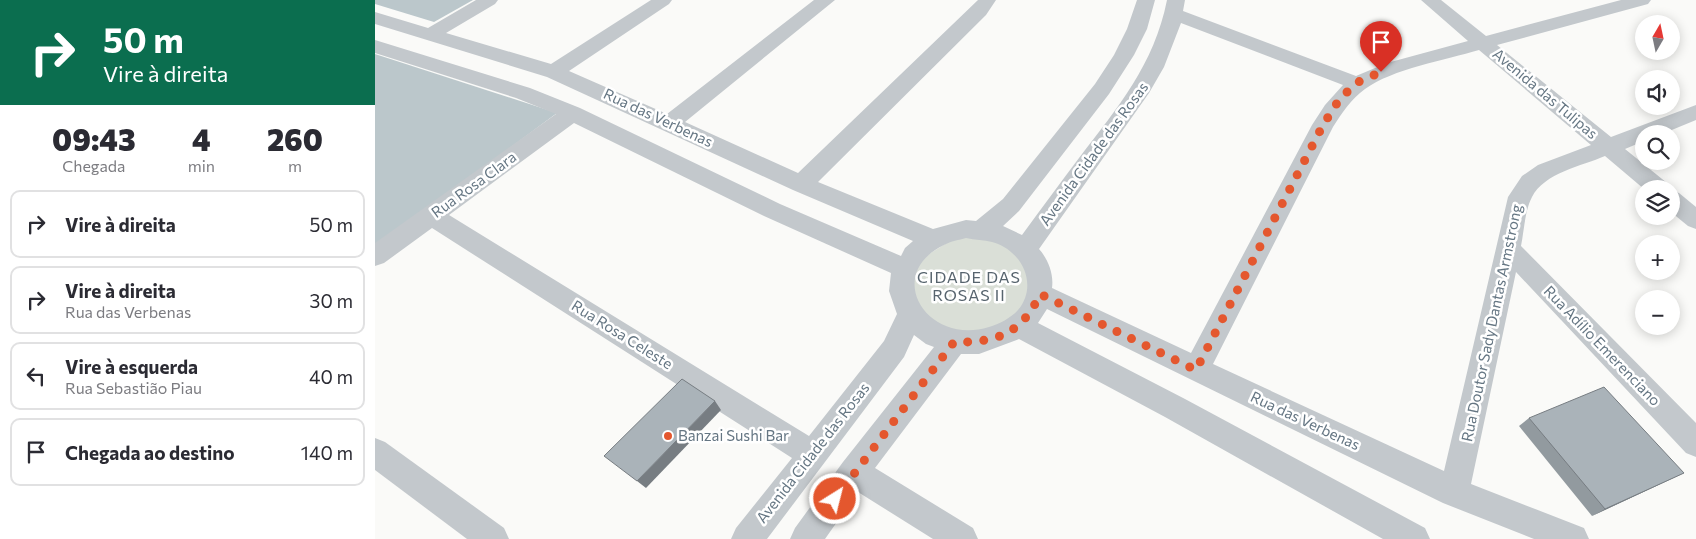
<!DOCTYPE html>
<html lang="pt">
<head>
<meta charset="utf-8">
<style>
  :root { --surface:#fff; --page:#f2f2f3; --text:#2b2b33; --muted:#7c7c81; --line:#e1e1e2 }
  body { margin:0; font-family:Commissioner,sans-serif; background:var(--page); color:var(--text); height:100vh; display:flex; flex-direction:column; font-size:19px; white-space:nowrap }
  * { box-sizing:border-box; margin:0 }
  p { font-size:16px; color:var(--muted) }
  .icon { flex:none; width:28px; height:28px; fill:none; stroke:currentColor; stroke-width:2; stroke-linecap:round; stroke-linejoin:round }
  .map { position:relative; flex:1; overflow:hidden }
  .details { display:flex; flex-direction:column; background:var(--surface); width:375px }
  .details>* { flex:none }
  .guide { background:#0b6e4f; color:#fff; overflow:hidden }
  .needle { width:32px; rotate:9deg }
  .buttons { position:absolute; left:1260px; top:15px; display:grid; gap:10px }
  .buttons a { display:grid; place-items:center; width:45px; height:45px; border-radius:50%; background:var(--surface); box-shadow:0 2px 12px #0003; font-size:25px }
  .pin { position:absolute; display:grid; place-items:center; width:42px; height:42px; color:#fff; margin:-51px -21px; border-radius:50% 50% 50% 0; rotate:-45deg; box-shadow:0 0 5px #0007 }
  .pin .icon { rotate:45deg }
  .me { position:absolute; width:55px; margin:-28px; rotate:36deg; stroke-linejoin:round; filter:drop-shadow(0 0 4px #0008) }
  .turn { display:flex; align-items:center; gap:18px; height:105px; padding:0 20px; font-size:22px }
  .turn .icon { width:65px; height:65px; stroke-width:2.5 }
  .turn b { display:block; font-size:35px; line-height:42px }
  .eta { display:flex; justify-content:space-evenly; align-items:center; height:85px; text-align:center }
  .eta b { font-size:30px; font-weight:800; line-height:35px }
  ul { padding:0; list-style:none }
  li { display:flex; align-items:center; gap:15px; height:68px; margin:0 10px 8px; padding:0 10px; border:2px solid var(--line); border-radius:10px }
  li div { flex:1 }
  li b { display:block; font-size:19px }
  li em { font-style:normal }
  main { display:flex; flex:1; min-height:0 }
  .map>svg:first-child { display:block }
  .green { fill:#dadfd7 }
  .water { fill:#bbc7cb }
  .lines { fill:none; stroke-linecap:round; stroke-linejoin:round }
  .street { fill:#c3c8cc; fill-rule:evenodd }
  .wall { fill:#929a9f }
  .shaded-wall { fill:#777d82 }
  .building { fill:#aab3b9; stroke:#777d82 }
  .route { stroke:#e4572e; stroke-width:9; stroke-dasharray:0 16.2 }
  .poi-dot { fill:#e4572e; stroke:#fff; stroke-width:2 }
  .labels { text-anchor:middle; stroke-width:5; stroke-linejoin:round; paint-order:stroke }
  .street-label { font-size:15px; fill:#657683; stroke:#fff }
  .poi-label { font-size:15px; fill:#657683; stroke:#fff; text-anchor:start }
  .neighbourhood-label { font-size:16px; letter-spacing:1px; fill:#57646e; stroke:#fff }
</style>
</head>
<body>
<main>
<section class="details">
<div class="guide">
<div class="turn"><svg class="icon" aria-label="right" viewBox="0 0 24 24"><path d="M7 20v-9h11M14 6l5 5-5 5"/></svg><div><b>50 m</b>Vire à direita</div></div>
</div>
<div class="eta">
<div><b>09:43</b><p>Chegada</p></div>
<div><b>4</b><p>min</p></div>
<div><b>260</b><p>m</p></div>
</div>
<ul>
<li><svg class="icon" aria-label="right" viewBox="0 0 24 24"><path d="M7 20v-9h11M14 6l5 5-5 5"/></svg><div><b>Vire à direita</b></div><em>50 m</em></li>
<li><svg class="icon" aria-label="right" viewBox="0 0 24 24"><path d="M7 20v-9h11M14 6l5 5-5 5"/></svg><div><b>Vire à direita</b><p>Rua das Verbenas</p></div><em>30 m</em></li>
<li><svg class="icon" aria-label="left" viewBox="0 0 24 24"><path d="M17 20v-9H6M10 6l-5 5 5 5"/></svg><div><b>Vire à esquerda</b><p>Rua Sebastião Piau</p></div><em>40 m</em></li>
<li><svg class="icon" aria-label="arrive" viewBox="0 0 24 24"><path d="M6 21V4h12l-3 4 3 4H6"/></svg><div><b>Chegada ao destino</b></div><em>140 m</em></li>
</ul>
</section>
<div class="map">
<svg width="1321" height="539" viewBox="0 0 1321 539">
  <rect width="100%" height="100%" fill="#fafaf8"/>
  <!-- green -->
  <path class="green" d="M588,233L642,246L658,290C651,299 645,312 637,319C619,335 578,337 559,323C550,317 543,303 537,295L541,262Z"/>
  <!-- water -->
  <g class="water">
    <polygon points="0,0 98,0 59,22 0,4"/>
    <polygon points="0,54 182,113 0,248"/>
  </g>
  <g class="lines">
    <!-- street -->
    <g class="street">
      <path d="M101,0H123L120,4L71,33L176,64L276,0H297L294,4L194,71L292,114L439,0H460L310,122L423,173L603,0H621L611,15L443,182L558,229L591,220L601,221L628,199L720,84L739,55L752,29L762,0H780L772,29L759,55L734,94L644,211L628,226L647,235C666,209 685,183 704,158C743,107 779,65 792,0H810L808,11L981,76L1012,63L1093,41L1046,0H1066L1111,36L1246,0H1276L1273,4L1122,45L1236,137L1321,105V120L1287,134H1269V141L1250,149L1292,183L1295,189H1269L1230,156C1207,166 1169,173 1157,197C1150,210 1149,231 1146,246L1321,423V457L1311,453L1141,272L1096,484L1209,528L1214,539H1159L1068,503L672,309L663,323L810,399L1050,528L1055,539H1008L790,417L644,339L604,354H586L500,468L598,528L603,539H558L483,492L450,539H415L420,528L468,462L559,347L551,344L539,335L529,357L392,539H356L361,528L417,458L57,228L9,263L0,266V243L181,114L141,98L0,53V40L155,88L205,108L405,204L526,256L530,248L538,241L418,190L172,77L0,24V12L53,28ZM806,23L968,85L950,105L937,125L816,353L677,288C679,274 673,259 664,249L774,93L789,67ZM1104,50L1216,145L1163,165L1147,176L1133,197L1069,471L838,364L958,127C967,113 976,99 990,89C1017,69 1071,60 1104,50ZM199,123L389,216L516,273L514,291L522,314L509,341L434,436L74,215ZM591,238C600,240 609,240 617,242C647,250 664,285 643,310C636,318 624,324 614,327C551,346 508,274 569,245C576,241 584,240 591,238Z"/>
      <polygon points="1296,190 1304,193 1321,207 1321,229 1313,226 1296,212"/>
      <polygon points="0,438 10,442 129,528 134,539 92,539 0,470"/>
    </g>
  </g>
  <!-- wall -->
  <polygon class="wall" points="1154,418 1309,473 1217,516 1144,426"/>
  <!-- shaded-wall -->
  <g class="shaded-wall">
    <polygon points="340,401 346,410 271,488 262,481"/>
    <polygon points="1309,473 1294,480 1217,516 1230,509"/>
  </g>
  <!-- building -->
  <g class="building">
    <polygon points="307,379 340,401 262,481 229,456"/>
    <polygon points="1229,387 1309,473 1230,509 1154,418"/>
  </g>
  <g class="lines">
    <!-- route -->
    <path class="route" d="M460,499L579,342C621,343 647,334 665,294L821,370L948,125L964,100L981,83L1006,72"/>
  </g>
  <!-- markers -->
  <circle class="poi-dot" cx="293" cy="436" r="5"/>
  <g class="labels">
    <!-- street labels -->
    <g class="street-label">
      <text transform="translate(1170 94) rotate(40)" y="5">Avenida das Tulipas</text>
      <text transform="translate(283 118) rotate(25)" y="5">Rua das Verbenas</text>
      <text transform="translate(719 154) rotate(-54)" y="5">Avenida Cidade das Rosas</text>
      <text transform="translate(99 185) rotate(-36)" y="5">Rua Rosa Clara</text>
      <text transform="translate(1117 323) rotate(-78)" y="5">Rua Doutor Sady Dantas Armstrong</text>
      <text transform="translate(247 335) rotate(32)" y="5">Rua Rosa Celeste</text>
      <text transform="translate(1227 346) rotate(46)" y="5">Rua Adílio Emerenciano</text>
      <text transform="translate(930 421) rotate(25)" y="5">Rua das Verbenas</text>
      <text transform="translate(438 453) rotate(-52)" y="5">Avenida Cidade das Rosas</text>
    </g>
    <!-- poi labels -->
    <g class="poi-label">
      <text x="303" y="441">Banzai Sushi Bar</text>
    </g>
    <!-- neighbourhood labels -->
    <g class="neighbourhood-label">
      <text x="594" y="283">CIDADE DAS<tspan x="594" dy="18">ROSAS II</tspan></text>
    </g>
  </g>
</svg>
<div class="buttons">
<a><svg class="needle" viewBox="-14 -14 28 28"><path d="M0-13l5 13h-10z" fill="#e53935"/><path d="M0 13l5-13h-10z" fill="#7c7c81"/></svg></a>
<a><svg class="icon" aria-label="sound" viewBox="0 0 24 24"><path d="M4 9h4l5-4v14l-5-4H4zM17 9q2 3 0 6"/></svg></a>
<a><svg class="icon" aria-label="search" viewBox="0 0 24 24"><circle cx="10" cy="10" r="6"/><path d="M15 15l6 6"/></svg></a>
<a><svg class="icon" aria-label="layers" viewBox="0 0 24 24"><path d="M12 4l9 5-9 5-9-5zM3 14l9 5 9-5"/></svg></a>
<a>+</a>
<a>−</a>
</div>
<div class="pin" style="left:1006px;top:72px;background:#d93025"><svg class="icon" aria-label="arrive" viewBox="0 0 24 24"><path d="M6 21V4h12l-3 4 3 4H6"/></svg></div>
<svg class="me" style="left:460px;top:499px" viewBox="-20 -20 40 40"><circle r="17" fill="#e4572e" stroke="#fff" stroke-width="3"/><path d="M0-11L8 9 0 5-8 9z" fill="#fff"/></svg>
</div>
</main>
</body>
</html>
